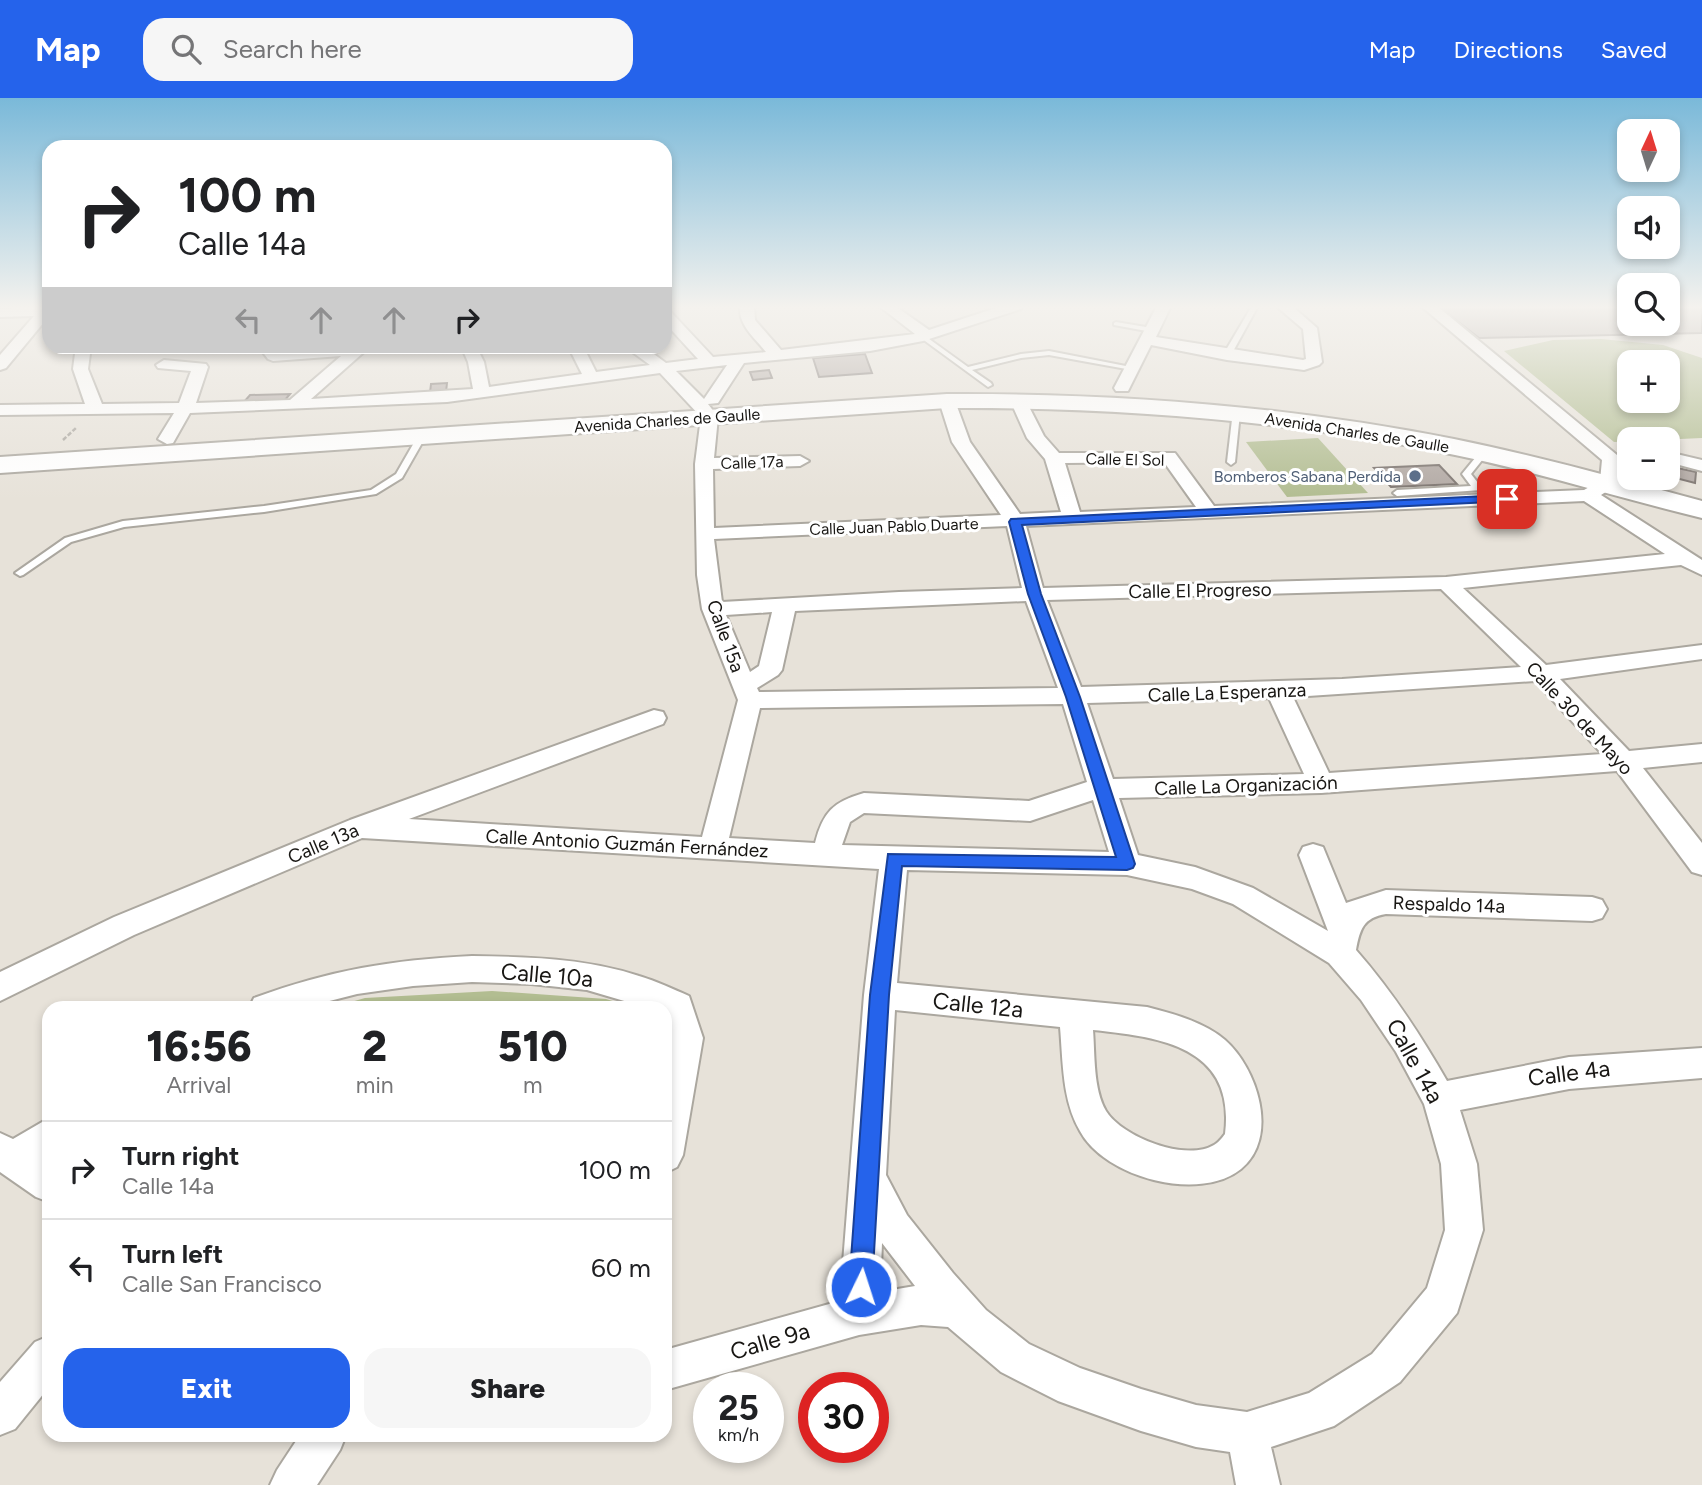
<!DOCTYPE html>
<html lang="en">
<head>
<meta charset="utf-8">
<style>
  :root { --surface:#fff; --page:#f6f6f6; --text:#202124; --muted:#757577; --line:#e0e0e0; --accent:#2563eb }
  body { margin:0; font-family:Figtree,sans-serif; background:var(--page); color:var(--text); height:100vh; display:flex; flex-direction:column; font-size:26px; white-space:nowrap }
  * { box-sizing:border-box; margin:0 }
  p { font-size:23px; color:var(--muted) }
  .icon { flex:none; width:38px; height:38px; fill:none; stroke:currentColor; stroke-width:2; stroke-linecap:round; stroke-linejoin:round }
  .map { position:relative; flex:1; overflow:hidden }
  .sheet { position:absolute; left:42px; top:903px; width:630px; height:441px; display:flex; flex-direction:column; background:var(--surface); border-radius:21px; box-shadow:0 4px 10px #0003 }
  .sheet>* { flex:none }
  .top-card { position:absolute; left:42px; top:42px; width:630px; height:214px; border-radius:21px; box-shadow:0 4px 10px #0003; background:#fff; color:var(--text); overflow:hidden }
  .needle { width:46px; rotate:4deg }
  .fabs { position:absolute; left:1617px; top:21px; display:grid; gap:14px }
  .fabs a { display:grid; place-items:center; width:63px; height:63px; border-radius:14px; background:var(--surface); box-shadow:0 4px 10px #0003; font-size:35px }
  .speed { position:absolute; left:693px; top:1274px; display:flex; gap:14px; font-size:35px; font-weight:700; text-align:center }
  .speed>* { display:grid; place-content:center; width:91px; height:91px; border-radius:50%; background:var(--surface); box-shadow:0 4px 10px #0003; line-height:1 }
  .speed small { font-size:18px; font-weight:400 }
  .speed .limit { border:10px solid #d22; background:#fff; color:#111 }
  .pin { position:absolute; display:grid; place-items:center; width:60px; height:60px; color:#fff; margin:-30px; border-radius:14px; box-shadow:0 4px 10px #0006 }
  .me { position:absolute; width:77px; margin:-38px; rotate:4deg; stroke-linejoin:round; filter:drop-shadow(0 0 5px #0008) }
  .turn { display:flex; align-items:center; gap:24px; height:147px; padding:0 21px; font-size:32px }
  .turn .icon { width:91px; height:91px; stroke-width:2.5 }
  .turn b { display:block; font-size:49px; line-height:60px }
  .lanes { display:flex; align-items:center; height:66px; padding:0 21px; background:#0003; justify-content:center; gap:35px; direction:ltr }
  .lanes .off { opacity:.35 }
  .eta { display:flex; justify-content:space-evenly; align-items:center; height:119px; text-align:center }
  .eta b { font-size:42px; font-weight:800; line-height:49px }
  .button { display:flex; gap:14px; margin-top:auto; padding:14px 21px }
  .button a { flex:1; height:80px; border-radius:21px; background:var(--accent); color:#fff; font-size:28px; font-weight:800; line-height:80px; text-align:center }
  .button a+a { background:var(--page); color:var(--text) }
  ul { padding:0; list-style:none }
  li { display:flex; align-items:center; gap:21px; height:98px; padding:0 21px; border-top:2px solid var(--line) }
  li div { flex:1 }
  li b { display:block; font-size:26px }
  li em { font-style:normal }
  header { display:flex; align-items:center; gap:42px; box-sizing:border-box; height:98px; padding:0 35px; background:var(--accent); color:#fff }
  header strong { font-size:33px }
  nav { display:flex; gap:38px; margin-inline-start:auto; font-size:24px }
  .search { width:490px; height:63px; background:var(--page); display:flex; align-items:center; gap:18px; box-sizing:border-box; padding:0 24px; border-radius:21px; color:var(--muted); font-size:26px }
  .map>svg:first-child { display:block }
  .green { fill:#b2bd91; fill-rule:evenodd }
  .building { fill:#b1a8a3; stroke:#7b736e; stroke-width:2 }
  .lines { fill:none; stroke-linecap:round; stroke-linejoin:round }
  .service-casing { stroke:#aba79f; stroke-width:4 }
  .minor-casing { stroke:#aba79f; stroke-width:4 }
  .primary-casing { stroke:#aba79f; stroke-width:4 }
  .path { stroke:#a8a49d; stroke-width:2.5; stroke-dasharray:4.5 2; stroke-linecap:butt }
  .service { fill:#fff; fill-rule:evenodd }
  .minor { fill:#fff; fill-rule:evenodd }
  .primary { fill:#fff; fill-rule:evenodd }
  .route { fill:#2563eb; stroke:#184099; stroke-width:2 }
  .service-dot { fill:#5c6f8a; stroke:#fff; stroke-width:2.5 }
  .labels { text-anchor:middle; stroke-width:6; stroke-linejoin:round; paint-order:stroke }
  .far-street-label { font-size:16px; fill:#181613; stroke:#fff }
  .far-service-label { font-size:16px; fill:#4e5e75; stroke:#fff; text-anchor:end }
  .street-label { font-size:19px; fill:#181613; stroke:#fff }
  .near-street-label { font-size:23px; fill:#181613; stroke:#fff }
</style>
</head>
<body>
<header>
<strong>Map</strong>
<div class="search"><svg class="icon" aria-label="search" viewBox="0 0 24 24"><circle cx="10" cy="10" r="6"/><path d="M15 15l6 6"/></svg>Search here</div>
<nav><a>Map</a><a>Directions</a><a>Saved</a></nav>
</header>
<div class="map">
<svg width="1702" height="1387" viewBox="0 0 1702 1387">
  <rect width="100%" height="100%" fill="#e7e2d9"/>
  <!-- green -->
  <g class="green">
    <path d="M1601,241L1663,247L1702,260V340L1614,344L1504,253L1553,242ZM1629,264H1668V303H1629Z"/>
    <polygon points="1318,340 1368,395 1287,399 1246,344"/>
    <polygon points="492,893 606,901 635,910 330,910 365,900"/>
  </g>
  <!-- building -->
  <g class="building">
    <polygon points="1438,208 1629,208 1629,226 1668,226 1668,208 1699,208 1702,210 1702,235 1479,240"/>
    <polygon points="865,256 872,275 819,279 813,260"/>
    <polygon points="769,272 772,280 753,282 750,274"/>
    <polygon points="447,285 446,294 430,295 431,286"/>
    <polygon points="290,296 285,302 244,304 250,297"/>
    <polygon points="1439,367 1457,386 1391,389 1374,370"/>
    <polygon points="1668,368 1696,374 1695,385 1668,378"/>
  </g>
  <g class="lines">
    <defs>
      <g id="service">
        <polygon points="1252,208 1258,208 1231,257 1224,259 1223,257"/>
        <polygon points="1116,224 1152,230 1155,232 1152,234 1114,227 1114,225"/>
        <polygon points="921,238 925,238 968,269 1021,256 1049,253 1136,270 1132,272 1049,257 1021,260 972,272 991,285 992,287 988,289 921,240"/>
        <polygon points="1233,313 1240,315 1235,364 1231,367 1227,364"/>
        <polygon points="419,336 426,338 402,380 376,396 264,414 124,429 71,444 23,477 20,478 15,475 65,440 123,423 264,408 371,392 396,376"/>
        <polygon points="1480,354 1487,356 1471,376 1482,390 1481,392 1397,398 1393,395 1397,392 1471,388 1462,376"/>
      </g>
      <g id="minor">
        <polygon points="49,208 49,218 6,270 0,272 0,257 34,218 0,219 0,211"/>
        <path d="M740,208H754L755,222L781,252L915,236L879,208H895L929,232L1002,208H1023L1021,211L923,243L870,253L744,265L718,305L708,306L718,319L714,360L800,358L809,363L800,368L713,371L714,430L1001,417L952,344L939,303L947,298L955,303L970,344L1020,416L1061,414L1045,361L1027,340L1010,302L1018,297L1024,299L1044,338L1059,355H1175L1214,408L1584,392L1600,383L1602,362L1421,208H1437L1617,357L1620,361L1618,386L1601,397L1702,462V477L1681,467L1463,490L1546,567L1702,547V561L1560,581L1629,653L1702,646V664L1643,670L1702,745V777L1692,774L1617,673L1321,695L1119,700L1138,757L1195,769L1253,790L1328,833L1299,757L1303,749L1313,746L1323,749L1346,805L1386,792L1592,799L1602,802L1607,811L1602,820L1592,823L1386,816C1363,820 1360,831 1356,852C1392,893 1420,936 1447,983L1569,959L1702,950V980L1569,991L1460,1012L1477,1066L1483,1132L1457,1215L1400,1284L1334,1328L1271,1349L1280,1387H1236L1230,1354L1196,1349L1141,1333L1058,1303L1001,1274L948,1229L921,1227L859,1237L665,1292V1252L840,1203L864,897L879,771L362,740L134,837L0,903V874L114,819L350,722L654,612L663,614L666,620L663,626L409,721L702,739L738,602L702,511L697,477L695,366L701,319L660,275L447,304L190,315L173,345L167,346L158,341L174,315L0,317V307L85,306L73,271L76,248H91L88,271L102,306L179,305L191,273L158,270L156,267L164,262L206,266L208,269L196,305L290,302L341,258L273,263L268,261L258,248H273L277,253L365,248L364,254L311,301L473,291L468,264L461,248H476L484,264L489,289L582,276L568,248H583L596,274L650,267L624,248H643L666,265L698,261L665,225V212L670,213L713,259L766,254C755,240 738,227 740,208ZM727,267L704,301L676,273ZM1164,364L1196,409L1080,414L1065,365ZM1584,403L1665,456L1446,479L1043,490L1026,428ZM1007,428L1022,490L899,494L722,504L714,441ZM1441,491L1521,569L1342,581L1081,589L1047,502ZM1026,503L1058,590L759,594L757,590L778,577L782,572L795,513ZM772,514L759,568L750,574L726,517ZM1535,583L1602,656L1329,675L1293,599ZM1269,600L1304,676L1113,681L1087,605ZM1063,606L1087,684L1029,703L864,695C833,704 823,714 815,745L729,740L760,610ZM1093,702L1109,754L842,747L850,724L864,715L1030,723ZM907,772L1127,777L1192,791L1233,806L1329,865L1361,902L1396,954L1424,1006L1441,1066L1445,1132L1427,1190L1372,1256L1309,1295L1247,1314L1196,1307L1141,1291L1080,1270L1029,1246L986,1212L953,1175L907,1117L886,1077L895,912L1060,929C1063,964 1062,1002 1080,1033C1104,1079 1199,1105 1241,1071C1280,1039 1257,970 1225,942C1204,924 1174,916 1147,909L897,885ZM1093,932C1159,939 1236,948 1225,1036C1222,1040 1218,1045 1214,1047C1186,1064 1122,1039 1106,1013C1093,991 1095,956 1093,932ZM882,1145L915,1188L880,1194Z"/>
        <polygon points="1157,208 1171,208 1156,239 1303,262 1306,261 1303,231 1276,208 1292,208 1317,230 1322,264 1319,267 1304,272 1227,262 1151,247 1128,293 1116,293 1114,290"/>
        <polygon points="1668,354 1702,362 1702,373 1668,364"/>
        <path d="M472,858C528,859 585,860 639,878C656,883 673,891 689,898L703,940L683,1057L677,1069L665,1075V969L671,940L665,910H648L587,892L531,886L472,884L413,888L357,896L302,910H249L254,900C330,872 392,862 472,858Z"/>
        <polygon points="49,1020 49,1058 44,1061 49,1065 49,1104 36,1099 0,1074 0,1035 13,1041"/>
        <polygon points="49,1238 49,1289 15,1331 0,1337 0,1284 35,1244"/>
        <polygon points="300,1337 346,1337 340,1352 317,1387 270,1387 277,1372"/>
      </g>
      <path id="primary" d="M947,296C1117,295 1287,308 1454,341C1538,358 1620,381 1702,403V420C1619,400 1538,374 1455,357C1288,322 1117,309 947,310L0,375V359Z"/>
    </defs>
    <!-- service casing -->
    <use href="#service" class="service-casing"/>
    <!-- minor casing -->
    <use href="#minor" class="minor-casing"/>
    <!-- primary casing -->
    <use href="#primary" class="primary-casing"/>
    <!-- path -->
    <polyline class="path" points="63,342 77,329"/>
    <!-- service -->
    <use href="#service" class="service"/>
    <!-- minor -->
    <use href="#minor" class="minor"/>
    <!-- primary -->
    <use href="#primary" class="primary"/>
  </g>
  <!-- sky -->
  <linearGradient id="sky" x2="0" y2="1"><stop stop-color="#7ab9d9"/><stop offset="0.52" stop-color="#f4f2ee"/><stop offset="1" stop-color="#f4f2ee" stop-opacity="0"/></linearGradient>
  <rect width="1702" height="402" fill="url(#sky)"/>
  <!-- route -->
  <polygon class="route" points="1507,397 1513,401 1511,403 1022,427 1041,496 1080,599 1135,766 1133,770 1127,772 902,768 889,897 872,1189 869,1198 861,1201 852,1198 849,1189 870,897 888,756 1116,759 1066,599 1028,496 1009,424 1011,421"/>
  <!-- markers -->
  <circle class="service-dot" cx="1415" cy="378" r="7"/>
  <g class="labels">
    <!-- far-street labels -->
    <g class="far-street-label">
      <text transform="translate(667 322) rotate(-4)" y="6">Avenida Charles de Gaulle</text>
      <text transform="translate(1357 334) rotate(9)" y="6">Avenida Charles de Gaulle</text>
      <text transform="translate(1125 361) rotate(1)" y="6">Calle El Sol</text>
      <text transform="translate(752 364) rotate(-2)" y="6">Calle 17a</text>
      <text transform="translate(894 428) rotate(-2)" y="6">Calle Juan Pablo Duarte</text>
    </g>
    <!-- far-service labels -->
    <g class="far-service-label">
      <text x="1401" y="384">Bomberos Sabana Perdida</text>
    </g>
    <!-- street labels -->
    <g class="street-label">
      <text transform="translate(1200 492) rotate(-1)" y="7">Calle El Progreso</text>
      <text transform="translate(726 538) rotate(70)" y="7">Calle 15a</text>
      <text transform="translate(1227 594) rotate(-2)" y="7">Calle La Esperanza</text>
      <text transform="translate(1580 620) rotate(47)" y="7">Calle 30 de Mayo</text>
      <text transform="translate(1246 687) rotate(-2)" y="7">Calle La Organización</text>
      <text transform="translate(323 745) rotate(-23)" y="7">Calle 13a</text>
      <text transform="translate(627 745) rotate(3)" y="7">Calle Antonio Guzmán Fernández</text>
      <text transform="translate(1449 806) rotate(2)" y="7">Respaldo 14a</text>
    </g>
    <!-- near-street labels -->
    <g class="near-street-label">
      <text transform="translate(547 877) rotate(5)" y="8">Calle 10a</text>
      <text transform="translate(978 907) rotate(6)" y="8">Calle 12a</text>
      <text transform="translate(1415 963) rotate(61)" y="8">Calle 14a</text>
      <text transform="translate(1569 975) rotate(-7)" y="8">Calle 4a</text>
      <text transform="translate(770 1243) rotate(-16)" y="8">Calle 9a</text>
    </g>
  </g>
</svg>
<div class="fabs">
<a><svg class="needle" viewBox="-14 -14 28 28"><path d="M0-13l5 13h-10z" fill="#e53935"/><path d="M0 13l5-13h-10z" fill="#757577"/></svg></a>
<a><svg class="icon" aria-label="sound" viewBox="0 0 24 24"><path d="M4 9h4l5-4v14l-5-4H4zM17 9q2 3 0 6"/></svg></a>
<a><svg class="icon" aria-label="search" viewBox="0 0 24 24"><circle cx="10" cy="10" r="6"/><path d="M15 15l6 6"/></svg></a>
<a>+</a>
<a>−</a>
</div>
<div class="speed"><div>25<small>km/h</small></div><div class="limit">30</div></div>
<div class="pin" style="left:1507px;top:401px;background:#d93025"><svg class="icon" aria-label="arrive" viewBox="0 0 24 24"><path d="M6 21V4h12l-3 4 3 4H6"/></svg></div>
<svg class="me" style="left:861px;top:1189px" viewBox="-20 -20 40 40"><circle r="17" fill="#2563eb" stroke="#fff" stroke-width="3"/><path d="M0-11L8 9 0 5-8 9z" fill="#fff"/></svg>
<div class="top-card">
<div class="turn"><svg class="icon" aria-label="right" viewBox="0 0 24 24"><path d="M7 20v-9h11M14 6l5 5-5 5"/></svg><div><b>100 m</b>Calle 14a</div></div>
<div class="lanes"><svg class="icon off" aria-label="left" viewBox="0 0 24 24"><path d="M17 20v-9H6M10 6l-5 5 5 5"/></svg><svg class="icon off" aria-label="ahead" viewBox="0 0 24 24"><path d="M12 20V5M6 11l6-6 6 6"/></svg><svg class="icon off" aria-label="ahead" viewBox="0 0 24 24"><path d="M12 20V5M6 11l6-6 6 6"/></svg><svg class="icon" aria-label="right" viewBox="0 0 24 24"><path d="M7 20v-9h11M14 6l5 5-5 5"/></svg></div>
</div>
<section class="sheet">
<div class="eta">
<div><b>16:56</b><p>Arrival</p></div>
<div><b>2</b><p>min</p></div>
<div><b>510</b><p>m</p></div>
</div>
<ul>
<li><svg class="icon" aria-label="right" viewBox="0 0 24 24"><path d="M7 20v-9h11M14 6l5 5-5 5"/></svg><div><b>Turn right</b><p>Calle 14a</p></div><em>100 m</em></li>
<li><svg class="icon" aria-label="left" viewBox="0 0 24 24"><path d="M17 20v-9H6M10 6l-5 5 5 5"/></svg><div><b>Turn left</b><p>Calle San Francisco</p></div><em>60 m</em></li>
</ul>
<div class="button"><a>Exit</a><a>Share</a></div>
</section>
</div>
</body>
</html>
